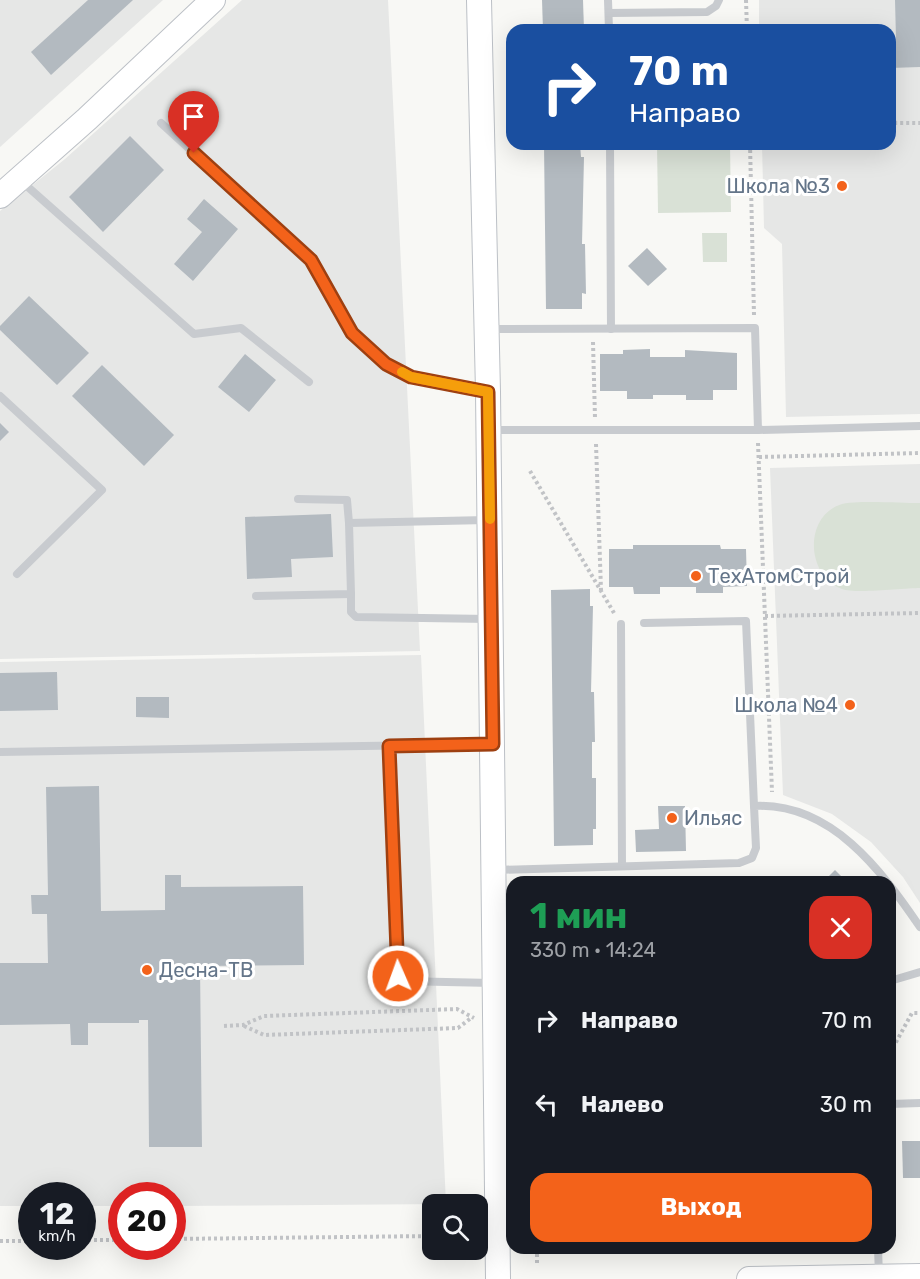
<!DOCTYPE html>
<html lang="ru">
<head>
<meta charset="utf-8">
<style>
  :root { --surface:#171b24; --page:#20242c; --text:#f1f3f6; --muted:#9ea1a6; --accent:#f3621a }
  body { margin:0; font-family:Rubik,sans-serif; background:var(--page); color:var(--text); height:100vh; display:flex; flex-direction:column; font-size:22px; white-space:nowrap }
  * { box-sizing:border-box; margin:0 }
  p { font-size:20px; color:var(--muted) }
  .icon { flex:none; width:33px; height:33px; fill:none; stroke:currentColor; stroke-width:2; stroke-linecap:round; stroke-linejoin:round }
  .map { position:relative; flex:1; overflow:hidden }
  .side { position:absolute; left:506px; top:876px; width:390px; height:378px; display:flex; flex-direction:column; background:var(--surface); border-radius:18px; box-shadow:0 6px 24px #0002 }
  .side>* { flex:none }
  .guide { position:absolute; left:506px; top:24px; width:390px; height:126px; border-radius:18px; box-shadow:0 6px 24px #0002; background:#1a4fa0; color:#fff; overflow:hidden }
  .buttons { position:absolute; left:422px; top:1194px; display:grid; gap:12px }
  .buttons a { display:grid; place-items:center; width:66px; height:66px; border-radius:12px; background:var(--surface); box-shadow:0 6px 24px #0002; font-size:30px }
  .speed { position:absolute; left:18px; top:1182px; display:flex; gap:12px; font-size:30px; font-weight:700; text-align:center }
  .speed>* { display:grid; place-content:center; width:78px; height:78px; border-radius:50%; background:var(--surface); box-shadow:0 6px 24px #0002; line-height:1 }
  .speed small { font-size:15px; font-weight:400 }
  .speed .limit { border:9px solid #d22; background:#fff; color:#111 }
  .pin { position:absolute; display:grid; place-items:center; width:51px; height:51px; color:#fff; margin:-62px -26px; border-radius:50% 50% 50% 0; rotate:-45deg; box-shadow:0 0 6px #0007 }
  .pin .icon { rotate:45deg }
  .me { position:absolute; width:66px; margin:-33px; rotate:358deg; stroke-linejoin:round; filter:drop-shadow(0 0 4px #0008) }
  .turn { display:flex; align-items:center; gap:21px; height:126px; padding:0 24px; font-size:27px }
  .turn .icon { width:78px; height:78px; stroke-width:2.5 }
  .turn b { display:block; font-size:42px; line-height:51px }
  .round { display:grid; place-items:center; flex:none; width:63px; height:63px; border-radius:18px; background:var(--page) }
  .head { display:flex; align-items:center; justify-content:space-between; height:102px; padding:0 24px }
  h1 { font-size:36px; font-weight:700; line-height:45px; color:#1e9e55 }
  .action { display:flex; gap:12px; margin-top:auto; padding:12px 24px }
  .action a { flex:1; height:69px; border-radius:18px; background:var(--accent); color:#fff; font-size:24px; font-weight:700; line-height:69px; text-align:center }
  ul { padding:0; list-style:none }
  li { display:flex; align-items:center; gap:18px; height:84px; padding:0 24px }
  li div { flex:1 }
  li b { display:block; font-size:22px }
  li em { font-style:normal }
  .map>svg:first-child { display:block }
  .built { fill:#e6e7e6 }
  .green { fill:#d9e1d6 }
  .building { fill:#b3bac0 }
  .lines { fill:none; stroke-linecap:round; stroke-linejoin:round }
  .secondary-casing { stroke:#bcc0c6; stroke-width:26 }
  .path { stroke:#c1c3c6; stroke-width:4; stroke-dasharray:3 3; stroke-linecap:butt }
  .lane { stroke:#c8cbcf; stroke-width:8 }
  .secondary { stroke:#fff; stroke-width:24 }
  .route-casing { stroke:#9e4011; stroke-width:15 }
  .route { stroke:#f3621a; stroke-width:10 }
  .slow { stroke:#f59e0b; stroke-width:10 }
  .poi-dot { fill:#f3621a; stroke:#fff; stroke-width:2 }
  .labels { text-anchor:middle; stroke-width:6; stroke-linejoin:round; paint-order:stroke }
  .poi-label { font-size:20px; fill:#647589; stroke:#fff; text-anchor:start }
</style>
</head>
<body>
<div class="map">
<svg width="920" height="1279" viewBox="0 0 920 1279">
  <rect width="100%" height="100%" fill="#f8f8f5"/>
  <!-- built -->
  <g class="built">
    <polygon points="0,0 163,0 0,147"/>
    <polygon points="242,0 388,0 420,651 0,659 0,211 65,159"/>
    <polygon points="759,0 920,0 920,414 786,417 782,244 764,228 762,144 890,144 890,30 759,30"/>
    <polygon points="920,464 920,903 903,877 871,842 832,814 783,795 770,468"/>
    <polygon points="421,655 446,1204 173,1206 172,1196 122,1196 121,1206 83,1206 82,1196 32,1196 31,1206 0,1206 0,662"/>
  </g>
  <!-- green -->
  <g class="green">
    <polygon points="657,144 730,144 731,212 658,213"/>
    <polygon points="702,233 727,233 727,262 703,262"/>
    <path d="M920,503V588C903,588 856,594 842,589C806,576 803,516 842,504C856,500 903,503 920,503Z"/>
  </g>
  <!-- building -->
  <g class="building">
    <polygon points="88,0 133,0 51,75 31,52"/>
    <polygon points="542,0 583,0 584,30 543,30"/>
    <polygon points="895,0 920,0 920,67 890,68 890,39 896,39"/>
    <polygon points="130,136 164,170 103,232 69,197"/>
    <polygon points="544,144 580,144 581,157 584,157 582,244 585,244 586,294 582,293 582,309 546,309"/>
    <polygon points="204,199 238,229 193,281 174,264 202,232 187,219"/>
    <polygon points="647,248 667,269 648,286 628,266"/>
    <polygon points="29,296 89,353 57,385 0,330 0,326"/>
    <polygon points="650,349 650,357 685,357 685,350 737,353 737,390 713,390 713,400 686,400 686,395 653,395 653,399 627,399 627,391 600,391 600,354 623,354 623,350"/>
    <polygon points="245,354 276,380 249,412 218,387"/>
    <polygon points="102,365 174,435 144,466 72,396"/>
    <polygon points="0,423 9,432 0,441"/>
    <polygon points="331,514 333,557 291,559 292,577 247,579 245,517"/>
    <polygon points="633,545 720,545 721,549 746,549 747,586 723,587 723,593 696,593 696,587 660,587 660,594 634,594 633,587 609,587 609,549 633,549"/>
    <polygon points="590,589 590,606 593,606 591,692 594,692 595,742 592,742 592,778 596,778 596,829 593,829 593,845 554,846 551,590"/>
    <polygon points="57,672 58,710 0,711 0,673"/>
    <polygon points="136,697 169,697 169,718 136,717"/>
    <polygon points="99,786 101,911 165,910 165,875 181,875 181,887 303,886 304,965 200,966 202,1147 149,1147 148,1020 139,1020 139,1023 88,1023 88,1045 71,1045 70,1024 0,1025 0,963 48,963 47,914 32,914 31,895 48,895 46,787"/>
    <polygon points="658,806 685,806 686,851 636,852 635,830 659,829"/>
    <polygon points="835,870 847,882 823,882"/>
    <polygon points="902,1141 920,1141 920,1178 903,1178"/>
  </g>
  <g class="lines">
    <defs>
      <g id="secondary">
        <polyline points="479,0 488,392 498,1279"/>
        <polyline points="0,196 87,119 213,0"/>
        <polyline points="749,1279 920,1276"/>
      </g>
    </defs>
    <!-- secondary casing -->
    <use href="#secondary" class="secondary-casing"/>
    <!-- path -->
    <g class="path">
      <polyline points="746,0 747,30"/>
      <polyline points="890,118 896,123 920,123"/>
      <polyline points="750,144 754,315"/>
      <polyline points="593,342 595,418"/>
      <polyline points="758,443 772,792"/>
      <polyline points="596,444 601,590"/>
      <polyline points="759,457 920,453"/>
      <polyline points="530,471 614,613"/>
      <polyline points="765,616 920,613"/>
      <polyline points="224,1026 243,1025 264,1016 457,1009 474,1018"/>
      <polyline points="244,1026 264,1035 458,1028 471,1018"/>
      <polyline points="890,1053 912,1013 920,1013"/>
      <polyline points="172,1239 432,1236"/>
      <polyline points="82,1240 122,1240"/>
      <polyline points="0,1241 32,1241"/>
      <polyline points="537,1248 537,1266"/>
    </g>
    <!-- lane -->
    <g class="lane">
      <polyline points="608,0 609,30"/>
      <polyline points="609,13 707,12 716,6 719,0"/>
      <polyline points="161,123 311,260 352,333 386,364 411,377 486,392"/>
      <polyline points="610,144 611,329"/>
      <polyline points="20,180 194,334 241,328 309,382"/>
      <polyline points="488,329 755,328 758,430"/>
      <polyline points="0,396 102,490 17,574"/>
      <polyline points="489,430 758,430 920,426"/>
      <polyline points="298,499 347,500 349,523"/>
      <polyline points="351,594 351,612 356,617 489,619"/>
      <polyline points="256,596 351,594 349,523 487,520"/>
      <polyline points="644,623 746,621 754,806"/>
      <polyline points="621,624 622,866"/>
      <polyline points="389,746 399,981 493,983"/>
      <polyline points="0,752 489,744"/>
      <path d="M495,870L739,863L752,858L756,848L754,806C831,802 881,870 920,927"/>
      <polyline points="890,981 920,972"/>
      <polyline points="496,999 512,998"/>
      <polyline points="890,1104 920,1103"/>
      <polyline points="878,1248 879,1275"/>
    </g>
    <!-- secondary -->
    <use href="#secondary" class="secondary"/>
  </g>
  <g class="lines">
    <defs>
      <polyline id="route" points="194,153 311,260 352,333 386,364 411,377 488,392 493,744 389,746 398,976"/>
    </defs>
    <!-- route casing -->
    <use href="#route" class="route-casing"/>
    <!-- route -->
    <use href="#route" class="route"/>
    <!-- slow -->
    <polyline class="slow" points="402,372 411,377 488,392 490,519"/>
  </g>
  <!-- markers -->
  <g class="poi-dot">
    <circle cx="842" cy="186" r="6"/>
    <circle cx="696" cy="576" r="6"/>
    <circle cx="850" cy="705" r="6"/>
    <circle cx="672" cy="818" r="6"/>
    <circle cx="147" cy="970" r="6"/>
  </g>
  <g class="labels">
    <!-- poi labels -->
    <g class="poi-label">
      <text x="830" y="193" text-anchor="end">Школа №3</text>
      <text x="708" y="583">ТехАтомСтрой</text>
      <text x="838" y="712" text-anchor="end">Школа №4</text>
      <text x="684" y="825">Ильяс</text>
      <text x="159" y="977">Десна-ТВ</text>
    </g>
  </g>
</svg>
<div class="buttons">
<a><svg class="icon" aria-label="search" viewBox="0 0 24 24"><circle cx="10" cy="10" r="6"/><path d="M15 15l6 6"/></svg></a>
</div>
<div class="speed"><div>12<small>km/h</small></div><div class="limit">20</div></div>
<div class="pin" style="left:194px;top:153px;background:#d93025"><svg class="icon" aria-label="arrive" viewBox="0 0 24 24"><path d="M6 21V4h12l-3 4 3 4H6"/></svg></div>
<svg class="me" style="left:398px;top:976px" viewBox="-20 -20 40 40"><circle r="17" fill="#f3621a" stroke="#fff" stroke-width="3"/><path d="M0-11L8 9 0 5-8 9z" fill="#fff"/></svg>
<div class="guide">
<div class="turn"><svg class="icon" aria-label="right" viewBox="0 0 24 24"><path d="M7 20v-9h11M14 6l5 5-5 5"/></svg><div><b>70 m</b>Направо</div></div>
</div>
<section class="side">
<div class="head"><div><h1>1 мин</h1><p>330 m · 14:24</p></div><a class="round" style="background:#d93025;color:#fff"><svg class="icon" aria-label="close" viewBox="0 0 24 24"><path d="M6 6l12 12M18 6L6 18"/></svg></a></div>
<ul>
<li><svg class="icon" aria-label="right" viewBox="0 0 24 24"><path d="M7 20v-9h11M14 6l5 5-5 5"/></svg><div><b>Направо</b></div><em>70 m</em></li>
<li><svg class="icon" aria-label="left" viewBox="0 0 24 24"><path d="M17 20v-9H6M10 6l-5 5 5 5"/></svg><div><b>Налево</b></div><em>30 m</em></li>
</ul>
<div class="action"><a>Выход</a></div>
</section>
</div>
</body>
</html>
